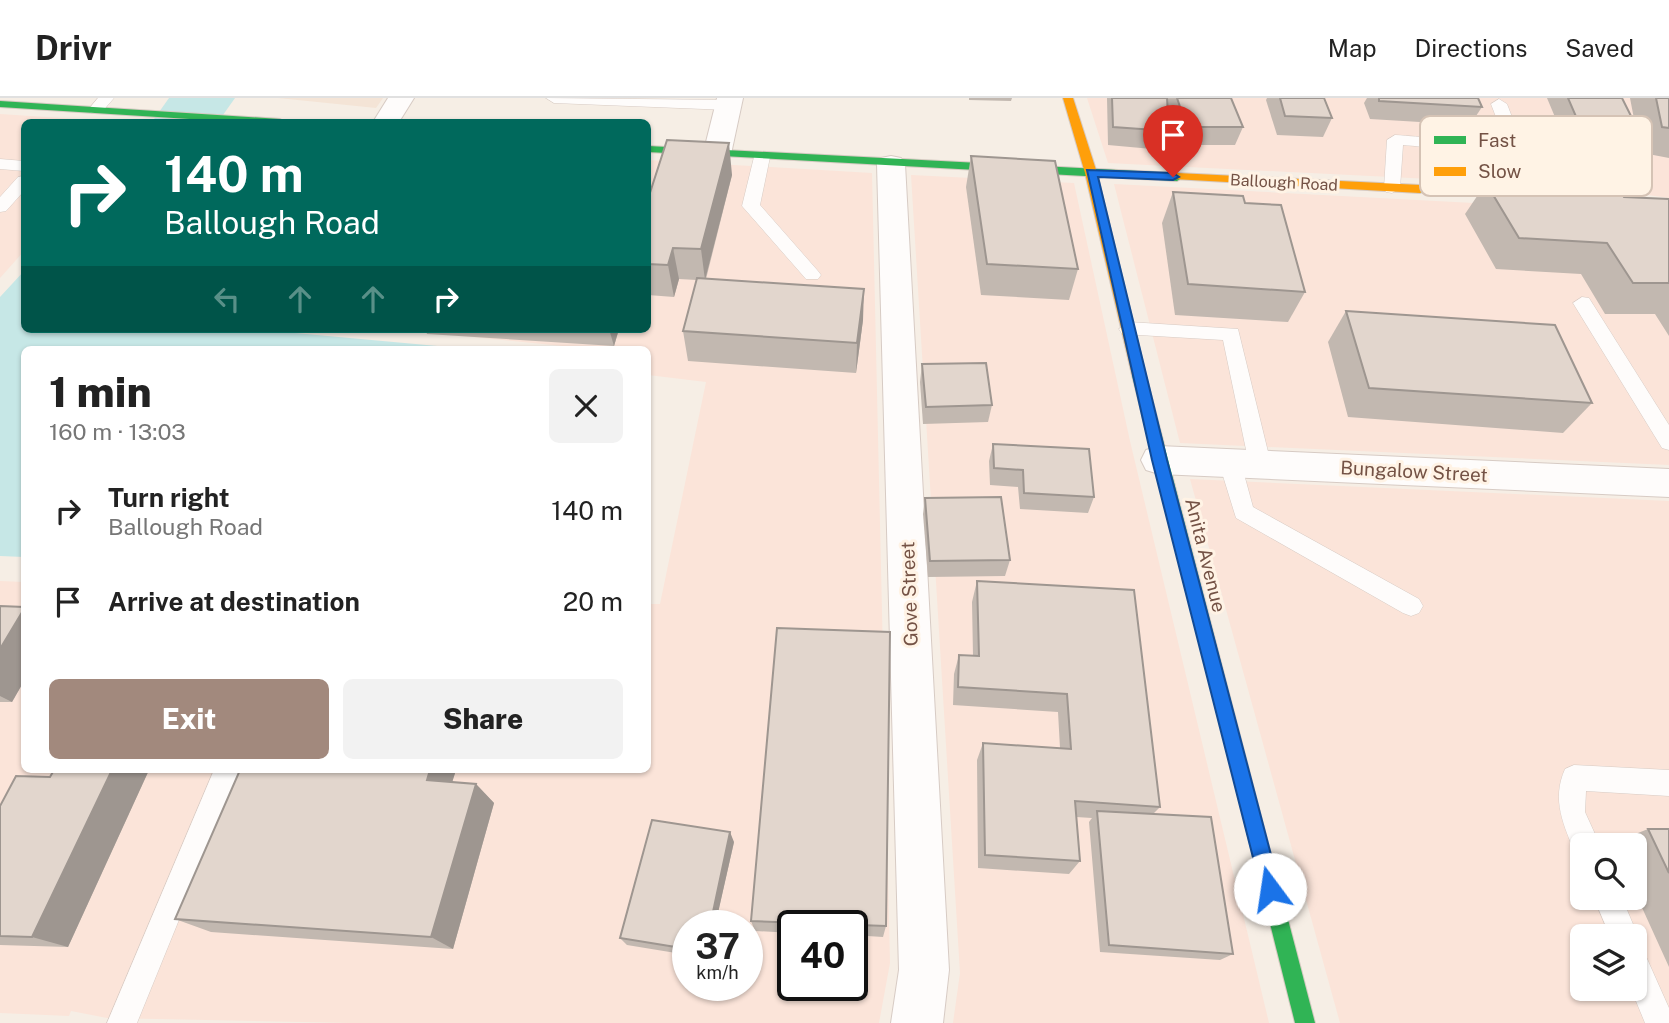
<!DOCTYPE html>
<html lang="en">
<head>
<meta charset="utf-8">
<style>
  :root { --surface:#fff; --page:#f2f2f2; --text:#222; --muted:#767676; --line:#e0e0e0; --accent:#a2897d }
  body { margin:0; font-family:"Public Sans",sans-serif; background:var(--page); color:var(--text); height:100vh; display:flex; flex-direction:column; font-size:26px; white-space:nowrap }
  * { box-sizing:border-box; margin:0 }
  p { font-size:23px; color:var(--muted) }
  .icon { flex:none; width:38px; height:38px; fill:none; stroke:currentColor; stroke-width:2; stroke-linecap:round; stroke-linejoin:round }
  .map { position:relative; flex:1; overflow:hidden }
  .drawer { position:absolute; left:21px; top:248px; width:630px; height:427px; display:flex; flex-direction:column; background:var(--surface); border-radius:10px; box-shadow:0 2px 5px #0004 }
  .drawer>* { flex:none }
  .hud { position:absolute; left:21px; top:21px; width:630px; height:214px; border-radius:10px; box-shadow:0 2px 5px #0004; background:#00695c; color:#fff; overflow:hidden }
  .buttons { position:absolute; left:1570px; top:735px; display:grid; gap:14px }
  .buttons a { display:grid; place-items:center; width:77px; height:77px; border-radius:10px; background:var(--surface); box-shadow:0 2px 5px #0004; font-size:35px }
  .speed { position:absolute; left:672px; top:812px; display:flex; gap:14px; font-size:35px; font-weight:700; text-align:center }
  .speed>* { display:grid; place-content:center; width:91px; height:91px; border-radius:50%; background:var(--surface); box-shadow:0 2px 5px #0004; line-height:1 }
  .speed small { font-size:18px; font-weight:400 }
  .speed .limit { border:4px solid #111; border-radius:10px; background:#fff; color:#111 }
  .pin { position:absolute; display:grid; place-items:center; width:60px; height:60px; color:#fff; margin:-72px -30px; border-radius:50% 50% 50% 0; rotate:-45deg; box-shadow:0 0 7px #0007 }
  .pin .icon { rotate:45deg }
  .me { position:absolute; width:77px; margin:-38px; rotate:346deg; stroke-linejoin:round; filter:drop-shadow(0 0 5px #0008) }
  .turn { display:flex; align-items:center; gap:24px; height:147px; padding:0 28px; font-size:32px }
  .turn .icon { width:91px; height:91px; stroke-width:2.5 }
  .turn b { display:block; font-size:49px; line-height:60px }
  .lanes { display:flex; align-items:center; height:66px; padding:0 28px; background:#0003; justify-content:center; gap:35px; direction:ltr }
  .lanes .off { opacity:.35 }
  .round { display:grid; place-items:center; flex:none; width:74px; height:74px; border-radius:10px; background:var(--page) }
  .summary { display:flex; align-items:center; justify-content:space-between; height:119px; padding:0 28px }
  h1 { font-size:42px; font-weight:800; line-height:52px }
  .cta { display:flex; gap:14px; margin-top:auto; padding:14px 28px }
  .cta a { flex:1; height:80px; border-radius:10px; background:var(--accent); color:#fff; font-size:28px; font-weight:800; line-height:80px; text-align:center }
  .cta a+a { background:var(--page); color:var(--text) }
  ul { padding:0; list-style:none }
  li { display:flex; align-items:center; gap:21px; height:91px; padding:0 28px }
  li div { flex:1 }
  li b { display:block; font-size:26px }
  li em { font-style:normal }
  header { display:flex; align-items:center; gap:42px; box-sizing:border-box; height:98px; padding:0 35px; background:var(--surface); border-bottom:2px solid var(--line) }
  header strong { font-size:33px }
  nav { display:flex; gap:38px; margin-inline-start:auto; font-size:24px }
  .map>svg:first-child { display:block }
  .residential { fill:#f4e4d6 }
  .commercial { fill:#fbe4d9; fill-rule:evenodd }
  .water { fill:#c6e7e6 }
  .lines { fill:none; stroke-linecap:round; stroke-linejoin:round }
  .lane-casing { stroke:#d7cbc4; stroke-width:1 }
  .street-casing { stroke:#d7cbc4; stroke-width:2 }
  .fast-casing { stroke:#d6cac2; stroke-width:2 }
  .slow-casing { stroke:#d6cac2; stroke-width:2 }
  .lane { fill:#fefcfb; fill-rule:evenodd }
  .street { fill:#fefcfb; fill-rule:evenodd }
  .fast { fill:#30b455; fill-rule:evenodd }
  .slow { fill:#ff9f0a; fill-rule:evenodd }
  .wall { fill:#c2b8b0 }
  .shaded-wall { fill:#9e9690 }
  .building { fill:#e2d6cd; stroke:#9e9690; stroke-width:2 }
  .route { fill:#1a73e8; stroke:#114b97; stroke-width:2 }
  .labels { text-anchor:middle; stroke-width:6; stroke-linejoin:round; paint-order:stroke }
  .far-street-label { font-size:16px; fill:#745245; stroke:#fff3e5 }
  .street-label { font-size:19px; fill:#745245; stroke:#fff3e5 }
  .key { fill:#fff3e5; stroke:#d5c3b5; stroke-width:2 }
  .key-label { font-size:19px; fill:#745245 }
</style>
</head>
<body>
<header>
<strong>Drivr</strong>
<nav><a>Map</a><a>Directions</a><a>Saved</a></nav>
</header>
<div class="map">
<svg width="1669" height="925" viewBox="0 0 1669 925">
  <rect width="100%" height="100%" fill="#f6eee5"/>
  <!-- residential -->
  <polygon class="residential" points="278,0 383,0 376,10"/>
  <!-- commercial -->
  <g class="commercial">
    <polygon points="1087,0 1669,0 1669,100 1592,89 1108,65"/>
    <polygon points="0,16 123,24 24,24 24,153 0,180"/>
    <path d="M648,62L872,75L890,865L879,925H351L107,920L71,913L69,918L0,915V483L24,484V672H648V506H660L706,284L648,277V252H602L394,231H648ZM688,828H747V887H688ZM793,828H852V887H793Z"/>
    <polygon points="911,77 1074,85 1130,343 1269,925 953,925 960,875"/>
    <polygon points="1114,86 1607,112 1669,120 1669,367 1180,345"/>
    <path d="M1190,381L1669,403V925H1340ZM1582,747H1634V800H1582ZM1582,838H1634V891H1582Z"/>
  </g>
  <!-- water -->
  <g class="water">
    <polygon points="169,0 235,0 218,24 152,24"/>
    <polygon points="24,173 24,231 251,231 481,252 24,252 24,459 0,458 0,199"/>
  </g>
  <g class="lines">
    <defs>
      <g id="lane">
        <polygon points="98,0 114,0 101,15 91,15 88,12"/>
        <polygon points="546,0 729,2 737,7 729,12 554,5"/>
        <polygon points="1499,1 1507,6 1542,97 1540,101 1528,101 1526,97 1491,6"/>
        <path d="M1395,37C1455,41 1472,44 1508,95L1500,100L1494,99C1461,57 1457,51 1403,47L1400,90L1392,95L1386,94L1384,90L1387,42Z"/>
        <polygon points="762,54 770,59 760,107 818,173 821,177 818,181 806,181 742,108 754,59"/>
        <polygon points="0,61 24,63 24,73 0,71"/>
        <polygon points="24,78 24,93 6,113 0,114 0,99 18,79"/>
        <polygon points="1582,199 1589,200 1669,327 1669,352 1662,350 1573,205"/>
        <polygon points="1129,224 1238,231 1271,366 1267,372 1253,372 1249,366 1223,242 1122,236 1119,231"/>
        <polygon points="1230,357 1237,359 1241,365 1253,409 1419,501 1423,508 1419,515 1411,518 1403,515 1236,420 1219,365 1223,359"/>
        <path d="M1574,667L1669,672V698L1586,693L1585,714L1600,747H1582V759L1576,757C1564,728 1551,702 1565,671Z"/>
        <polygon points="214,672 240,672 137,925 107,925"/>
        <polygon points="1594,800 1622,800 1638,838 1634,847 1634,838 1610,838"/>
        <polygon points="1634,850 1644,854 1669,910 1669,925 1645,925 1631,891 1634,891"/>
      </g>
      <g id="street">
        <polygon points="388,0 414,0 399,24 373,24"/>
        <polygon points="717,0 743,0 731,56 727,62 707,62 703,56"/>
        <polygon points="891,58 901,60 905,66 949,872 943,925 891,925 899,872 877,66 881,60"/>
        <polygon points="1159,348 1669,371 1669,399 1159,376 1146,372 1141,362 1146,352"/>
      </g>
      <g id="fast">
        <polygon points="0,3 280,21 285,24 237,24 0,9"/>
        <polygon points="648,48 1177,75 1183,79 1177,83 648,54"/>
        <polygon points="1420,87 1531,93 1537,97 1531,101 1416,94 1416,88"/>
        <polygon points="1139,272 1146,277 1315,925 1295,925 1132,277"/>
      </g>
      <g id="slow">
        <polygon points="1063,0 1073,0 1097,75 1146,277 1139,282 1132,277 1085,75"/>
        <polygon points="1177,75 1420,87 1426,91 1420,95 1173,81 1171,79"/>
      </g>
    </defs>
    <!-- lane casing -->
    <use href="#lane" class="lane-casing"/>
    <!-- street casing -->
    <use href="#street" class="street-casing"/>
    <!-- fast casing -->
    <use href="#fast" class="fast-casing"/>
    <!-- slow casing -->
    <use href="#slow" class="slow-casing"/>
    <!-- lane -->
    <use href="#lane" class="lane"/>
    <!-- street -->
    <use href="#street" class="street"/>
    <!-- fast -->
    <use href="#fast" class="fast"/>
    <!-- slow -->
    <use href="#slow" class="slow"/>
  </g>
  <!-- wall -->
  <g class="wall">
    <polygon points="969,0 1012,0 1011,3 969,2"/>
    <polygon points="1107,0 1231,0 1243,29 1235,47 1181,47 1167,7 1169,33 1163,52 1108,47"/>
    <polygon points="1267,0 1324,0 1332,20 1323,39 1277,37 1266,2"/>
    <polygon points="1367,0 1478,0 1482,9 1470,27 1370,21 1364,5"/>
    <polygon points="1547,0 1622,0 1635,26 1630,0 1669,0 1669,60 1643,55 1632,69 1573,62"/>
    <polygon points="971,58 1078,171 1069,202 981,197 966,89"/>
    <polygon points="732,77 706,181 863,222 856,275 688,263 683,233 697,182 679,181 674,199 648,197 648,101"/>
    <polygon points="1486,85 1624,99 1669,101 1669,238 1655,216 1605,216 1581,176 1496,171 1465,116"/>
    <polygon points="1173,94 1245,105 1305,194 1288,224 1175,217 1162,125"/>
    <polygon points="1346,213 1592,305 1563,335 1348,319 1328,244"/>
    <polygon points="425,231 619,231 614,248 427,236"/>
    <polygon points="922,266 992,307 988,324 923,326 920,284"/>
    <polygon points="993,346 1094,399 1088,415 1020,411 1018,389 990,387 989,363"/>
    <polygon points="925,400 1010,462 1005,478 928,479 923,416"/>
    <polygon points="977,483 1160,709 1153,716 1233,856 1220,862 1100,854 1089,724 1092,720 1076,719 1080,763 1069,776 978,770 977,662 983,645 1060,650 1058,614 953,607 954,576 959,557 973,558 972,504"/>
    <polygon points="0,508 24,509 24,583 12,604 0,604"/>
    <polygon points="54,672 149,672 68,849 0,847 0,708 50,679"/>
    <polygon points="456,672 452,684 476,686 494,705 453,851 211,834 175,821"/>
    <polygon points="1648,731 1669,731 1669,869 1634,792 1634,747 1614,747 1613,745"/>
    <polygon points="734,744 715,828 688,828 688,857 627,847 620,840"/>
    <polygon points="751,823 886,828 883,839 852,837 852,828 793,828 793,835 755,833"/>
  </g>
  <!-- shaded-wall -->
  <g class="shaded-wall">
    <polygon points="729,45 732,77 705,182 701,151"/>
    <polygon points="673,150 679,181 674,199 668,167"/>
    <polygon points="864,191 863,222 856,275 857,245"/>
    <polygon points="609,231 619,231 614,248"/>
    <polygon points="24,511 24,583 12,604 0,598 0,551"/>
    <polygon points="112,672 149,672 68,849 32,839"/>
    <polygon points="430,672 456,672 447,701 427,682"/>
    <polygon points="476,686 494,705 453,851 431,839"/>
    <polygon points="730,734 734,744 715,828 710,828"/>
  </g>
  <!-- building -->
  <g class="building">
    <polygon points="1112,0 1167,0 1169,33 1113,29"/>
    <polygon points="1177,0 1231,0 1243,29 1187,29"/>
    <polygon points="1280,0 1324,0 1332,20 1285,18"/>
    <polygon points="1379,0 1478,0 1482,9 1379,3"/>
    <polygon points="1568,0 1622,0 1647,50 1587,44"/>
    <polygon points="1656,0 1669,0 1669,30 1662,29"/>
    <polygon points="667,42 729,45 701,151 673,150 668,167 648,166 648,101"/>
    <polygon points="971,58 1055,63 1078,171 987,166"/>
    <polygon points="1486,85 1619,91 1624,99 1669,101 1669,185 1633,185 1607,145 1519,140"/>
    <polygon points="1173,94 1243,98 1245,105 1281,107 1305,194 1188,186"/>
    <polygon points="697,180 864,191 857,245 683,233"/>
    <polygon points="1346,213 1555,227 1592,305 1369,290"/>
    <polygon points="986,265 992,307 926,309 922,266"/>
    <polygon points="993,346 1089,351 1094,399 1024,395 1023,372 994,370"/>
    <polygon points="1001,399 1010,462 930,463 925,400"/>
    <polygon points="977,483 1134,492 1160,709 1075,703 1080,763 985,757 983,645 1071,651 1067,596 958,589 959,557 979,558"/>
    <polygon points="0,508 24,509 24,511 0,551"/>
    <polygon points="777,530 890,534 886,828 751,823"/>
    <polygon points="54,672 112,672 32,839 0,838 0,708 16,678 50,679"/>
    <polygon points="240,672 430,672 427,682 476,686 431,839 175,821"/>
    <polygon points="1097,713 1211,719 1233,856 1109,847"/>
    <polygon points="652,722 730,734 710,828 688,828 688,851 620,840"/>
    <polygon points="1648,731 1669,731 1669,775"/>
  </g>
  <!-- route -->
  <polygon class="route" points="1087,72 1173,75 1179,79 1173,82 1098,79 1167,362 1280,791 1277,798 1270,801 1263,798 1261,791 1152,362"/>
  <g class="labels">
    <!-- far-street labels -->
    <g class="far-street-label">
      <text transform="translate(1284 84) rotate(3)" y="6">Ballough Road</text>
    </g>
    <!-- street labels -->
    <g class="street-label">
      <text transform="translate(1414 373) rotate(3)" y="7">Bungalow Street</text>
      <text transform="translate(1206 457) rotate(76)" y="7">Anita Avenue</text>
      <text transform="translate(909 496) rotate(-92)" y="7">Gove Street</text>
    </g>
  </g>
  <!-- legend -->
  <rect x="1420" y="18" width="232" height="80" rx="10" class="key"/>
  <rect x="1434" y="38" width="32" height="8" fill="#30b455"/>
  <rect x="1434" y="69" width="32" height="9" fill="#ff9f0a"/>
  <g class="key-label">
    <text x="1478" y="49">Fast</text>
    <text x="1478" y="80">Slow</text>
  </g>
</svg>
<div class="buttons">
<a><svg class="icon" aria-label="search" viewBox="0 0 24 24"><circle cx="10" cy="10" r="6"/><path d="M15 15l6 6"/></svg></a>
<a><svg class="icon" aria-label="layers" viewBox="0 0 24 24"><path d="M12 4l9 5-9 5-9-5zM3 14l9 5 9-5"/></svg></a>
</div>
<div class="speed"><div>37<small>km/h</small></div><div class="limit">40</div></div>
<div class="pin" style="left:1173px;top:79px;background:#d93025"><svg class="icon" aria-label="arrive" viewBox="0 0 24 24"><path d="M6 21V4h12l-3 4 3 4H6"/></svg></div>
<svg class="me" style="left:1270px;top:791px" viewBox="-20 -20 40 40"><circle r="19" fill="#fff"/><path d="M0-13L10 11 0 6-10 11z" fill="#1a73e8"/></svg>
<div class="hud">
<div class="turn"><svg class="icon" aria-label="right" viewBox="0 0 24 24"><path d="M7 20v-9h11M14 6l5 5-5 5"/></svg><div><b>140 m</b>Ballough Road</div></div>
<div class="lanes"><svg class="icon off" aria-label="left" viewBox="0 0 24 24"><path d="M17 20v-9H6M10 6l-5 5 5 5"/></svg><svg class="icon off" aria-label="ahead" viewBox="0 0 24 24"><path d="M12 20V5M6 11l6-6 6 6"/></svg><svg class="icon off" aria-label="ahead" viewBox="0 0 24 24"><path d="M12 20V5M6 11l6-6 6 6"/></svg><svg class="icon" aria-label="right" viewBox="0 0 24 24"><path d="M7 20v-9h11M14 6l5 5-5 5"/></svg></div>
</div>
<section class="drawer">
<div class="summary"><div><h1>1 min</h1><p>160 m · 13:03</p></div><a class="round"><svg class="icon" aria-label="close" viewBox="0 0 24 24"><path d="M6 6l12 12M18 6L6 18"/></svg></a></div>
<ul>
<li><svg class="icon" aria-label="right" viewBox="0 0 24 24"><path d="M7 20v-9h11M14 6l5 5-5 5"/></svg><div><b>Turn right</b><p>Ballough Road</p></div><em>140 m</em></li>
<li><svg class="icon" aria-label="arrive" viewBox="0 0 24 24"><path d="M6 21V4h12l-3 4 3 4H6"/></svg><div><b>Arrive at destination</b></div><em>20 m</em></li>
</ul>
<div class="cta"><a>Exit</a><a>Share</a></div>
</section>
</div>
</body>
</html>
